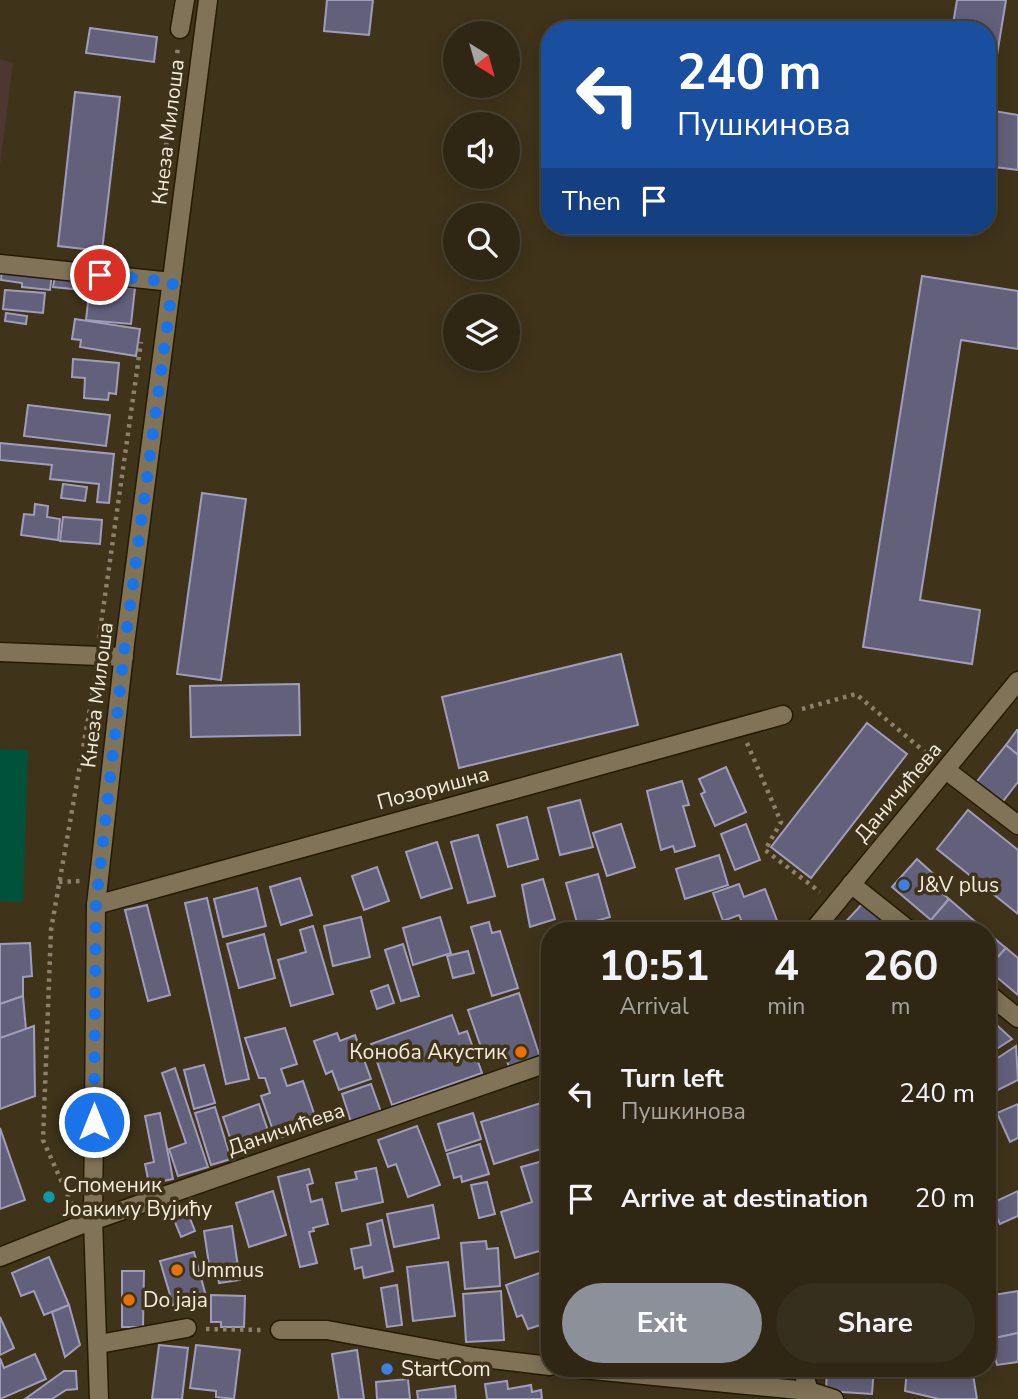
<!DOCTYPE html>
<html lang="en">
<head>
<meta charset="utf-8">
<style>
  :root { --surface:#2f2714; --page:#372f1d; --text:#f1f3f6; --muted:#a7a5a0; --line:#4a4434; --accent:#8c9099 }
  body { margin:0; font-family:"Nunito Sans",sans-serif; background:var(--page); color:var(--text); height:100vh; display:flex; flex-direction:column; font-size:26px; white-space:nowrap }
  * { box-sizing:border-box; margin:0 }
  p { font-size:23px; color:var(--muted) }
  .icon { flex:none; width:38px; height:38px; fill:none; stroke:currentColor; stroke-width:2; stroke-linecap:round; stroke-linejoin:round }
  .map { position:relative; flex:1; overflow:hidden }
  .details { position:absolute; left:541px; top:922px; width:455px; height:455px; display:flex; flex-direction:column; background:var(--surface); border-radius:28px; box-shadow:0 4px 18px #0003,0 0 0 2px var(--line) }
  .details>* { flex:none }
  .hud { position:absolute; left:541px; top:21px; width:455px; height:214px; border-radius:28px; box-shadow:0 4px 18px #0003,0 0 0 2px var(--line); background:#1a4fa0; color:#fff; overflow:hidden }
  .needle { width:46px; rotate:143deg }
  .controls { position:absolute; left:443px; top:21px; display:grid; gap:14px }
  .controls a { display:grid; place-items:center; width:77px; height:77px; border-radius:50%; background:var(--surface); box-shadow:0 4px 18px #0003,0 0 0 2px var(--line); font-size:35px }
  .pin { position:absolute; display:grid; place-items:center; width:60px; height:60px; color:#fff; margin:-30px; border:4px solid #fff; border-radius:50%; box-shadow:0 2px 7px #0007 }
  .me { position:absolute; width:77px; margin:-38px; rotate:0deg; stroke-linejoin:round; filter:drop-shadow(0 0 5px #0008) }
  .turn { display:flex; align-items:center; gap:24px; height:147px; padding:0 21px; font-size:32px }
  .turn .icon { width:91px; height:91px; stroke-width:2.5 }
  .turn b { display:block; font-size:49px; line-height:60px }
  .then { display:flex; align-items:center; height:66px; padding:0 21px; background:#0003; gap:14px; font-size:26px }
  .eta { display:flex; justify-content:space-evenly; align-items:center; height:119px; text-align:center }
  .eta b { font-size:42px; font-weight:700; line-height:49px }
  .action { display:flex; gap:14px; margin-top:auto; padding:14px 21px }
  .action a { flex:1; height:80px; border-radius:42px; background:var(--accent); color:#fff; font-size:28px; font-weight:700; line-height:80px; text-align:center }
  .action a+a { background:var(--page); color:var(--text) }
  ul { padding:0; list-style:none }
  li { display:flex; align-items:center; gap:21px; height:105px; padding:0 21px }
  li div { flex:1 }
  li b { display:block; font-size:26px }
  li em { font-style:normal }
  .map>svg:first-child { display:block }
  .education { fill:#4c3831 }
  .green { fill:#00533a }
  .building { fill:#63607c; stroke:#a09dbb; stroke-width:2 }
  .lines { fill:none; stroke-linecap:round; stroke-linejoin:round }
  .minor-casing { stroke:#261b02; stroke-width:21 }
  .path { stroke:#8b816c; stroke-width:4.5; stroke-dasharray:3.5 5; stroke-linecap:butt }
  .minor { stroke:#807357; stroke-width:18 }
  .route { stroke:#1a73e8; stroke-width:12; stroke-dasharray:0 21.6 }
  .shop-dot { fill:#3f7fe0; stroke:#3f341a; stroke-width:2.5 }
  .food-dot { fill:#e8710a; stroke:#3f341a; stroke-width:2.5 }
  .culture-dot { fill:#0f9aa8; stroke:#3f341a; stroke-width:2.5 }
  .labels { text-anchor:middle; stroke-width:7; stroke-linejoin:round; paint-order:stroke }
  .street-label { font-size:21px; fill:#f3ecdc; stroke:#3f341a }
  .poi-label { font-size:21px; fill:#f3ecdc; stroke:#3f341a; text-anchor:start }
</style>
</head>
<body>
<div class="map">
<svg width="1018" height="1399" viewBox="0 0 1018 1399">
  <rect width="100%" height="100%" fill="#3f341a"/>
  <!-- education -->
  <polygon class="education" points="0,59 13,63 0,166"/>
  <!-- green -->
  <polygon class="green" points="0,749 28,750 23,902 0,901"/>
  <!-- building -->
  <g class="building">
    <polygon points="327,0 373,0 369,35 324,31"/>
    <polygon points="957,0 1006,0 988,110 1018,115 1018,170 987,166 987,30 952,30"/>
    <polygon points="90,28 157,37 154,62 86,53"/>
    <polygon points="75,92 120,97 102,251 58,246"/>
    <polygon points="2,268 52,273 50,290 22,287 22,283 1,280"/>
    <polygon points="55,276 84,279 82,290 53,287"/>
    <polygon points="922,276 1018,291 1018,349 961,340 920,600 980,610 972,664 863,647"/>
    <polygon points="90,284 135,288 131,324 86,320"/>
    <polygon points="5,290 45,293 43,313 3,309"/>
    <polygon points="6,313 27,316 26,324 5,321"/>
    <polygon points="75,319 140,329 136,356 80,347 81,340 72,339"/>
    <polygon points="73,359 119,363 116,394 109,393 108,400 84,398 85,378 72,377"/>
    <polygon points="28,405 110,415 106,446 24,436"/>
    <polygon points="0,443 114,454 109,503 97,502 99,484 50,479 52,465 0,460"/>
    <polygon points="63,484 87,487 85,501 61,498"/>
    <polygon points="202,493 246,499 221,680 177,674"/>
    <polygon points="35,504 48,506 47,517 60,519 58,540 21,535 24,514 34,515"/>
    <polygon points="63,517 102,520 100,544 60,541"/>
    <polygon points="621,654 638,725 459,768 442,697"/>
    <polygon points="299,684 300,735 191,737 190,686"/>
    <polygon points="867,723 907,754 811,878 771,847"/>
    <polygon points="1017,730 1018,730 1018,755 1006,745"/>
    <polygon points="1006,745 1018,755 1018,782 1000,805 974,785"/>
    <polygon points="726,767 746,812 715,826 701,794 705,792 699,779"/>
    <polygon points="682,781 689,805 683,806 695,846 675,852 673,846 661,850 647,791"/>
    <polygon points="580,800 593,847 560,855 548,808"/>
    <polygon points="968,810 1018,850 1018,914 937,849"/>
    <polygon points="527,817 538,859 508,867 497,825"/>
    <polygon points="621,824 635,867 607,876 593,833"/>
    <polygon points="746,824 760,860 735,870 721,834"/>
    <polygon points="478,835 495,896 468,903 451,842"/>
    <polygon points="437,842 452,888 421,898 406,852"/>
    <polygon points="719,855 728,885 685,899 676,869"/>
    <polygon points="917,859 939,879 934,886 949,899 931,920 892,887"/>
    <polygon points="377,867 389,901 364,910 352,876"/>
    <polygon points="598,874 610,917 578,926 566,883"/>
    <polygon points="300,878 312,915 281,925 270,887"/>
    <polygon points="543,879 555,919 530,927 522,885"/>
    <polygon points="739,884 744,897 765,889 781,931 746,931 739,915 723,921 713,893"/>
    <polygon points="257,888 266,926 223,937 214,899"/>
    <polygon points="207,898 249,1079 226,1084 185,903"/>
    <polygon points="949,899 986,931 943,931 931,920"/>
    <polygon points="865,901 898,931 837,931"/>
    <polygon points="147,905 170,995 148,1001 125,910"/>
    <polygon points="361,917 370,957 333,966 324,926"/>
    <polygon points="440,917 451,953 413,965 403,928"/>
    <polygon points="489,922 492,933 500,931 518,988 492,996 471,927"/>
    <polygon points="313,926 333,994 291,1006 278,960 306,952 300,930"/>
    <polygon points="987,932 1006,948 987,969"/>
    <polygon points="264,934 275,978 239,988 227,944"/>
    <polygon points="30,943 32,976 23,977 23,996 0,1004 0,944"/>
    <polygon points="403,944 419,996 401,1001 385,950"/>
    <polygon points="1006,948 1018,958 1018,995 987,969"/>
    <polygon points="468,951 474,973 453,978 447,956"/>
    <polygon points="388,985 394,1003 377,1009 371,991"/>
    <polygon points="519,993 540,1057 509,1067 504,1053 489,1058 484,1056 468,1010"/>
    <polygon points="23,996 26,1030 0,1038 0,1004"/>
    <polygon points="452,1015 459,1034 467,1031 482,1073 392,1105 371,1044"/>
    <polygon points="987,1016 1012,1039 987,1055"/>
    <polygon points="34,1026 35,1096 0,1109 0,1038"/>
    <polygon points="285,1028 297,1064 281,1069 287,1086 303,1081 318,1125 276,1139 261,1096 270,1093 265,1078 259,1078 245,1038"/>
    <polygon points="337,1033 340,1041 355,1035 371,1079 339,1090 332,1071 326,1074 314,1041"/>
    <polygon points="1016,1046 1018,1080 992,1093 987,1086 987,1065"/>
    <polygon points="204,1065 215,1103 194,1109 184,1070"/>
    <polygon points="175,1068 208,1167 178,1176 169,1149 186,1143 162,1073"/>
    <polygon points="371,1084 381,1112 351,1122 342,1094"/>
    <polygon points="544,1102 550,1120 550,1146 494,1164 481,1122"/>
    <polygon points="259,1104 272,1143 236,1155 223,1117"/>
    <polygon points="1018,1104 1018,1138 1010,1142 997,1113"/>
    <polygon points="215,1107 231,1159 211,1165 195,1113"/>
    <polygon points="160,1113 173,1179 149,1184 145,1164 154,1162 145,1116"/>
    <polygon points="473,1113 481,1139 446,1151 438,1124"/>
    <polygon points="417,1126 440,1185 408,1197 396,1164 388,1167 378,1140"/>
    <polygon points="0,1128 25,1200 0,1209"/>
    <polygon points="480,1144 489,1174 462,1182 461,1176 454,1178 447,1154"/>
    <polygon points="550,1159 550,1248 515,1258 501,1212 532,1202 521,1167"/>
    <polygon points="376,1168 383,1202 342,1211 336,1183 357,1179 355,1172"/>
    <polygon points="309,1169 313,1183 307,1185 311,1202 322,1199 328,1224 313,1228 314,1231 309,1232 317,1263 300,1267 278,1177"/>
    <polygon points="487,1182 495,1214 479,1218 471,1185"/>
    <polygon points="273,1191 286,1235 249,1247 236,1203"/>
    <polygon points="1018,1191 1018,1216 1000,1224 990,1204"/>
    <polygon points="433,1205 439,1238 394,1247 387,1214"/>
    <polygon points="187,1211 195,1231 181,1237 173,1217"/>
    <polygon points="382,1220 393,1271 364,1278 362,1267 355,1269 351,1249 371,1245 367,1224"/>
    <polygon points="232,1226 240,1280 219,1283 218,1277 211,1278 204,1231"/>
    <polygon points="486,1241 487,1249 498,1248 500,1286 465,1289 461,1243"/>
    <polygon points="194,1252 206,1296 173,1305 160,1261"/>
    <polygon points="49,1257 69,1305 44,1315 34,1291 21,1296 12,1273"/>
    <polygon points="448,1262 455,1316 413,1321 407,1267"/>
    <polygon points="122,1271 144,1271 143,1327 122,1327"/>
    <polygon points="545,1271 550,1285 550,1322 528,1329 522,1315 517,1317 506,1285"/>
    <polygon points="397,1285 402,1325 387,1327 381,1288"/>
    <polygon points="501,1291 504,1340 466,1342 463,1294"/>
    <polygon points="1018,1291 1018,1333 990,1339 987,1296"/>
    <polygon points="211,1295 245,1296 244,1327 221,1327 221,1322 211,1322"/>
    <polygon points="69,1305 80,1345 65,1357 52,1312"/>
    <polygon points="0,1317 14,1348 0,1355"/>
    <polygon points="1018,1333 1018,1362 997,1365 990,1339"/>
    <polygon points="159,1345 188,1348 182,1399 152,1399"/>
    <polygon points="196,1345 240,1350 234,1399 216,1397 216,1391 190,1388"/>
    <polygon points="357,1350 364,1399 339,1399 332,1354"/>
    <polygon points="35,1354 46,1379 0,1399 0,1358 4,1368"/>
    <polygon points="827,1368 874,1368 872,1394 826,1391"/>
    <polygon points="907,1368 972,1368 977,1399 939,1399 905,1391"/>
    <polygon points="64,1371 76,1371 77,1389 66,1390 52,1399 25,1399"/>
    <polygon points="408,1379 410,1399 377,1399 376,1382"/>
    <polygon points="507,1381 508,1389 531,1385 532,1392 541,1390 542,1399 487,1399 485,1384"/>
    <polygon points="455,1386 456,1399 418,1399 417,1391"/>
  </g>
  <g class="lines">
    <defs>
      <g id="minor">
        <polyline points="180,29 185,0"/>
        <polyline points="0,264 172,282"/>
        <polyline points="0,652 124,657"/>
        <polyline points="946,770 1018,825"/>
        <polyline points="851,884 910,931"/>
        <polyline points="96,905 783,715"/>
        <polyline points="813,931 1018,681"/>
        <polyline points="987,993 1018,1018"/>
        <polyline points="0,1257 83,1224 550,1062"/>
        <polyline points="280,1330 327,1330 474,1357 550,1366"/>
        <polyline points="99,1344 187,1328"/>
        <polyline points="572,1368 809,1391 834,1399"/>
        <polyline points="802,1368 809,1391"/>
        <polyline points="99,1399 93,1220 96,905 125,644 208,0"/>
      </g>
    </defs>
    <!-- minor casing -->
    <use href="#minor" class="minor-casing"/>
    <!-- path -->
    <g class="path">
      <polyline points="164,163 178,47"/>
      <polyline points="99,638 141,342"/>
      <polyline points="802,709 856,694 932,758"/>
      <polyline points="747,743 781,822 765,850 820,892"/>
      <polyline points="59,882 81,881"/>
      <polyline points="72,1205 43,1140 51,930 96,674"/>
      <polyline points="206,1329 263,1330"/>
    </g>
    <!-- minor -->
    <use href="#minor" class="minor"/>
  </g>
  <g class="lines">
    <!-- route -->
    <polyline class="route" points="94,1122 96,905 125,644 173,282 100,275"/>
  </g>
  <!-- markers -->
  <g class="shop-dot">
    <circle cx="904" cy="885" r="7"/>
    <circle cx="387" cy="1369" r="7"/>
  </g>
  <g class="food-dot">
    <circle cx="521" cy="1052" r="7"/>
    <circle cx="177" cy="1270" r="7"/>
    <circle cx="129" cy="1300" r="7"/>
  </g>
  <circle class="culture-dot" cx="49" cy="1197" r="7"/>
  <g class="labels">
    <!-- street labels -->
    <g class="street-label">
      <text transform="translate(168 132) rotate(-83)" y="7">Кнеза Милоша</text>
      <text transform="translate(97 695) rotate(-83)" y="7">Кнеза Милоша</text>
      <text transform="translate(433 788) rotate(-15)" y="7">Позоришна</text>
      <text transform="translate(898 792) rotate(-50)" y="7">Даничићева</text>
      <text transform="translate(286 1129) rotate(-19)" y="7">Даничићева</text>
    </g>
    <!-- poi labels -->
    <g class="poi-label">
      <text x="918" y="892">J&amp;V plus</text>
      <text x="507" y="1059" text-anchor="end">Коноба Акустик</text>
      <text x="63" y="1192">Споменик<tspan x="63" dy="24">Јоакиму Вујићу</tspan></text>
      <text x="191" y="1277">Ummus</text>
      <text x="143" y="1307">Do jaja</text>
      <text x="401" y="1376">StartCom</text>
    </g>
  </g>
</svg>
<div class="controls">
<a><svg class="needle" viewBox="-14 -14 28 28"><path d="M0-13l5 13h-10z" fill="#e53935"/><path d="M0 13l5-13h-10z" fill="#a7a5a0"/></svg></a>
<a><svg class="icon" aria-label="sound" viewBox="0 0 24 24"><path d="M4 9h4l5-4v14l-5-4H4zM17 9q2 3 0 6"/></svg></a>
<a><svg class="icon" aria-label="search" viewBox="0 0 24 24"><circle cx="10" cy="10" r="6"/><path d="M15 15l6 6"/></svg></a>
<a><svg class="icon" aria-label="layers" viewBox="0 0 24 24"><path d="M12 4l9 5-9 5-9-5zM3 14l9 5 9-5"/></svg></a>
</div>
<div class="pin" style="left:100px;top:275px;background:#d93025"><svg class="icon" aria-label="arrive" viewBox="0 0 24 24"><path d="M6 21V4h12l-3 4 3 4H6"/></svg></div>
<svg class="me" style="left:94px;top:1122px" viewBox="-20 -20 40 40"><circle r="17" fill="#1a73e8" stroke="#fff" stroke-width="3"/><path d="M0-11L8 9 0 5-8 9z" fill="#fff"/></svg>
<div class="hud">
<div class="turn"><svg class="icon" aria-label="left" viewBox="0 0 24 24"><path d="M17 20v-9H6M10 6l-5 5 5 5"/></svg><div><b>240 m</b>Пушкинова</div></div>
<div class="then">Then<svg class="icon" aria-label="arrive" viewBox="0 0 24 24"><path d="M6 21V4h12l-3 4 3 4H6"/></svg></div>
</div>
<section class="details">
<div class="eta">
<div><b>10:51</b><p>Arrival</p></div>
<div><b>4</b><p>min</p></div>
<div><b>260</b><p>m</p></div>
</div>
<ul>
<li><svg class="icon" aria-label="left" viewBox="0 0 24 24"><path d="M17 20v-9H6M10 6l-5 5 5 5"/></svg><div><b>Turn left</b><p>Пушкинова</p></div><em>240 m</em></li>
<li><svg class="icon" aria-label="arrive" viewBox="0 0 24 24"><path d="M6 21V4h12l-3 4 3 4H6"/></svg><div><b>Arrive at destination</b></div><em>20 m</em></li>
</ul>
<div class="action"><a>Exit</a><a>Share</a></div>
</section>
</div>
</body>
</html>
